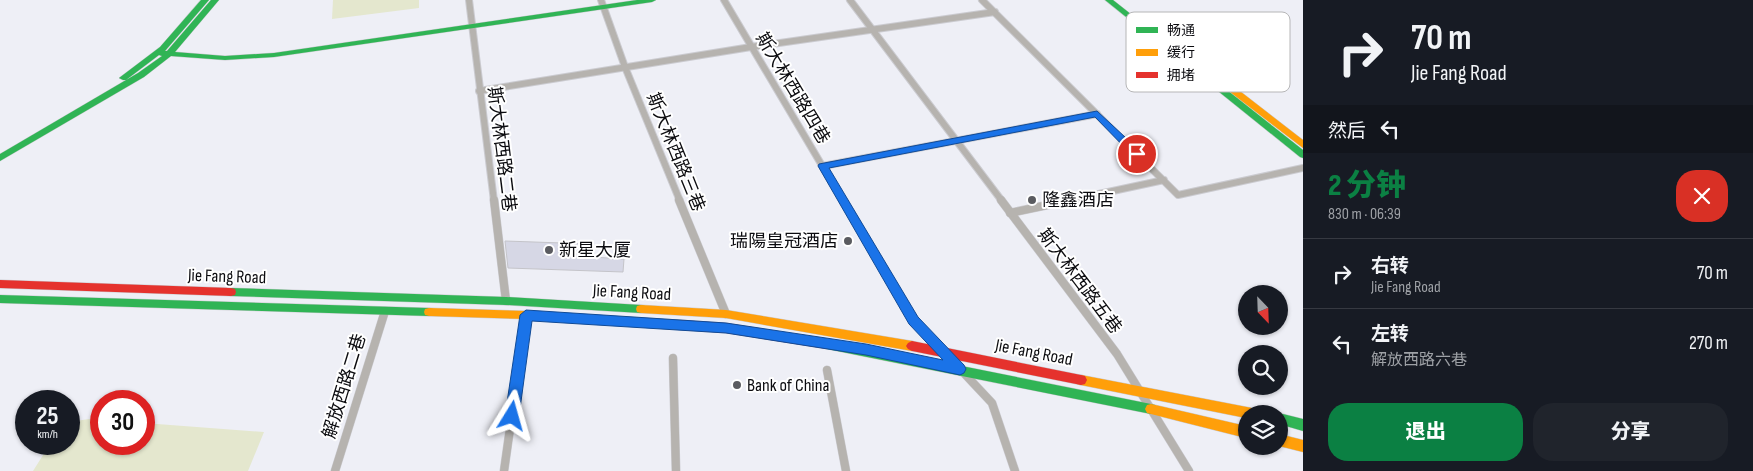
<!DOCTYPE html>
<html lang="zh">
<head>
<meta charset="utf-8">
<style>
  :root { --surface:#171b24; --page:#20242c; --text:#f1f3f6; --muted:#9ea1a6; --line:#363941; --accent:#0b8043 }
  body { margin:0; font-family:"Sofia Sans Condensed","Noto Sans SC",sans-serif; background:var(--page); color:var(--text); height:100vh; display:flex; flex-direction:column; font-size:19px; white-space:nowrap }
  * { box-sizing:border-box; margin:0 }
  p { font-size:16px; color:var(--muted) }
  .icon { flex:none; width:28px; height:28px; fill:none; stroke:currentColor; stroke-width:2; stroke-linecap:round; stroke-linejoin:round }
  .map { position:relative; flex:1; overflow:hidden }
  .details { display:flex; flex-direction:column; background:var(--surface); width:450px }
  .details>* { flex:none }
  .hud { background:#171b24; color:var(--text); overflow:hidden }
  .needle { width:32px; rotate:157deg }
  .controls { position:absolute; left:1238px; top:285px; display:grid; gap:10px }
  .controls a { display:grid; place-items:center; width:50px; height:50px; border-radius:50%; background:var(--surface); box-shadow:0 1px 4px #0004; font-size:25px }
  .speed { position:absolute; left:15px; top:390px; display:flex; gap:10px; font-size:25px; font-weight:700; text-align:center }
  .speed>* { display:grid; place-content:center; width:65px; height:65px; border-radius:50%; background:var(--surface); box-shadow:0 1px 4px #0004; line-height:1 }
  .speed small { font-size:12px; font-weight:400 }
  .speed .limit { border:8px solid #d22; background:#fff; color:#111 }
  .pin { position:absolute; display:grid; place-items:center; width:42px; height:42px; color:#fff; margin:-21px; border:2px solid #fff; border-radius:50%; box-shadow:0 1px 5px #0007 }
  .me { position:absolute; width:55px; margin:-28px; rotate:8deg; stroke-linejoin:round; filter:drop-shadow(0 0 4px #0008) }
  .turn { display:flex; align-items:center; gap:18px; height:105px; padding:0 25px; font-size:22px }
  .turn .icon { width:65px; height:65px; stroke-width:2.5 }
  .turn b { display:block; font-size:35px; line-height:42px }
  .then { display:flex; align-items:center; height:48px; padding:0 25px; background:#0003; gap:10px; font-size:19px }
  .round { display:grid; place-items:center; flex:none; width:52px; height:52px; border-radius:20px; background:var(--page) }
  .summary { display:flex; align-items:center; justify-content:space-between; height:85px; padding:0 25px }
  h1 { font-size:30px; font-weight:800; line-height:38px; color:var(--accent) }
  .cta { display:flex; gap:10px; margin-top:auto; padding:10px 25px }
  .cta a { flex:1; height:58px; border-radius:20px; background:var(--accent); color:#fff; font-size:20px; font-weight:800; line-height:58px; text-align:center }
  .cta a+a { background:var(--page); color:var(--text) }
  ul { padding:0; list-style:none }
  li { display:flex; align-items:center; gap:15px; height:70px; padding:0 25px; border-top:1px solid var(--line) }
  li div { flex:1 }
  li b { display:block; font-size:19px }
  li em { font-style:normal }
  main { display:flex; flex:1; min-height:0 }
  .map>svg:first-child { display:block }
  .green { fill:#e4e7ce }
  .building { fill:#d6d7e5; stroke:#c4c4c9 }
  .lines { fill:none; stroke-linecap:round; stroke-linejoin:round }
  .street-far1-casing { stroke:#cbcbd0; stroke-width:8 }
  .street-casing { stroke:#cbcbd0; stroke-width:9 }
  .fast-casing { stroke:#cbcbd0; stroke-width:1 }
  .slow-casing { stroke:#cbcbd0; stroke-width:1 }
  .jam-casing { stroke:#cbcbd0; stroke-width:1 }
  .street-far1 { stroke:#b6b3af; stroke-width:6 }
  .street { stroke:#b6b3af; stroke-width:8 }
  .fast { fill:#30b455; fill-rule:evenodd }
  .slow { fill:#ff9f0a; fill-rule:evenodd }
  .jam { fill:#e5322d; fill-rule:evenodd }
  .route { fill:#1a73e8; stroke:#114b97 }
  .poi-dot { fill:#5a5b60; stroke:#fff; stroke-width:2 }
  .labels { text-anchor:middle; stroke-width:4; stroke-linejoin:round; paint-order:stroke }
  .street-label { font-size:18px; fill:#0b0b0f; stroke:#fff }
  .poi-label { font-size:18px; fill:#0b0b0f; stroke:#fff; text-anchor:start }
  .key { fill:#fff; stroke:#b6b6b7; stroke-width:1 }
  .key-label { font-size:14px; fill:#0b0b0f }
</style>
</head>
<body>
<main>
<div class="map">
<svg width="1303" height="471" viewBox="0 0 1303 471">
  <rect width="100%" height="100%" fill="#eeeff6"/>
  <!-- green -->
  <g class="green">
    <polygon points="333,0 419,0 419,8 332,19"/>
    <polygon points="89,419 101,420 101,444 144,444 144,423 264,432 248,471 33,471 50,444 69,444 69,422"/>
  </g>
  <!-- building -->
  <polygon class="building" points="505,241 591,244 592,257 624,259 623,272 508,268"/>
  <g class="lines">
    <defs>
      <g id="street-far1">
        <polyline points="469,0 494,201"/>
        <polyline points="601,0 625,67 680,201"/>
        <polyline points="724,0 843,201"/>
        <polyline points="850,0 1002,201"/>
        <polyline points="982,0 1178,195 1303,168"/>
        <polyline points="479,91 751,47 995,12"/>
        <polyline points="823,166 1097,114"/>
        <polyline points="1066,201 1164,180"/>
      </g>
      <g id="street">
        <polyline points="494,200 506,301"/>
        <polyline points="679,200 726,314"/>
        <polyline points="843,200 914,320 992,403 1015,471"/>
        <polyline points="1001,200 1117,354 1189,471"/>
        <polyline points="1010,213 1071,200"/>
        <polyline points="673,358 676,471"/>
        <polyline points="827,370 846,471"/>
        <polyline points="335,471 385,311"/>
        <polyline points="504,471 526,315"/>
      </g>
      <g id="fast">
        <polygon points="201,0 209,0 165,51 167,51 211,0 219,0 175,52 225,56 274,53 637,0 656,0 652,2 274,57 225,60 171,56 144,77 0,161 0,154 138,73 162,56 159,55 126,80 123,80 119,78 160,47"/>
        <polygon points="1105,0 1113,0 1303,150 1303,158 1300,157"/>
        <polygon points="231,288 506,297 641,305 645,306 646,309 645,312 641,313 506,305 231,296 227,295 226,292 227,289"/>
        <polygon points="0,295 429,308 433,309 434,312 433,315 429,316 0,303"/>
        <polygon points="827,339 1151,404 1155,405 1157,409 1155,413 1151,414 827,349 823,347 821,344 823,341"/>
        <polygon points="1279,413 1303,419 1303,431 1279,424"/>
      </g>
      <g id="slow">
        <polygon points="1208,71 1214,71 1303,140 1303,148 1208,75"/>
        <polygon points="641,305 726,310 912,341 916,343 918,346 916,349 912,351 726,318 641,313 637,312 636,309 637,306"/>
        <polygon points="429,308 526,311 681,320 685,322 687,325 685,328 681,330 526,319 429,316 425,315 424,312 425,309"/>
        <polygon points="1081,375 1252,408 1256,410 1258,414 1246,414 1246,418 1081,385 1077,384 1075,380 1077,376"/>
        <polygon points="1151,404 1246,426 1246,438 1151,414 1147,413 1145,409 1147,405"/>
        <polygon points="1279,434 1303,440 1303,452 1279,446"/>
      </g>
      <g id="jam">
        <polygon points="0,280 231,288 235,289 236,292 235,295 231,296 0,288"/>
        <polygon points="681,320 726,323 827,339 831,341 833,344 831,347 827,349 726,333 681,330 677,328 675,325 677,322"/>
        <polygon points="912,341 1081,375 1085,376 1087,380 1085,384 1081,385 912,351 908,349 906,346 908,343"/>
      </g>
    </defs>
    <!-- street-far1 casing -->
    <use href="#street-far1" class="street-far1-casing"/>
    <!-- street casing -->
    <use href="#street" class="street-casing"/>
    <!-- fast casing -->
    <use href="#fast" class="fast-casing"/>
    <!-- slow casing -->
    <use href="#slow" class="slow-casing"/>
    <!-- jam casing -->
    <use href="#jam" class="jam-casing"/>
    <!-- street-far1 -->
    <use href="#street-far1" class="street-far1"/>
    <!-- street -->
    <use href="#street" class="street"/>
    <!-- fast -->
    <use href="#fast" class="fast"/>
    <!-- slow -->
    <use href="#slow" class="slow"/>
    <!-- jam -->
    <use href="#jam" class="jam"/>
  </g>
  <!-- route -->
  <polygon class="route" points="1097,111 1140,151 1140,156 1133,156 1095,117 829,168 918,317 964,365 966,369 964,373 960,375 866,355 726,333 532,321 519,416 517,421 512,423 507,421 505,416 520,315 526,310 726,323 866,344 943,360 909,324 818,166 819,164"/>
  <!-- markers -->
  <g class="poi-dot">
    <circle cx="1032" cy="200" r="5"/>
    <circle cx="848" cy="241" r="5"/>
    <circle cx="549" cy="250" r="5"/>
    <circle cx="737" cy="385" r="5"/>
  </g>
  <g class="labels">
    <!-- street labels -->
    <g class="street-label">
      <text transform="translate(793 88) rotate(59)" y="6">斯大林西路四巷</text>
      <text transform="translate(502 149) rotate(83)" y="6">斯大林西路二巷</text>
      <text transform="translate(676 152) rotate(68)" y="6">斯大林西路三巷</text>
      <text transform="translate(227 276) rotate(2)" y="6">Jie Fang Road</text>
      <text transform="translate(1080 281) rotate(53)" y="6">斯大林西路五巷</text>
      <text transform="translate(632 292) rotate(3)" y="6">Jie Fang Road</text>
      <text transform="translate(1034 352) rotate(11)" y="6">Jie Fang Road</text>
      <text transform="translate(344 386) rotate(-73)" y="6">解放西路二巷</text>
    </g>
    <!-- poi labels -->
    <g class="poi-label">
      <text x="1042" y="206">隆鑫酒店</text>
      <text x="838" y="247" text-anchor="end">瑞陽皇冠酒店</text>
      <text x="559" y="256">新星大厦</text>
      <text x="747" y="391">Bank of China</text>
    </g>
  </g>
  <!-- legend -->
  <rect x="1126" y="12" width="164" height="80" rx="8" class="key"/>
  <rect x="1136" y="27" width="22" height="6" fill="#30b455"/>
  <rect x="1136" y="49" width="22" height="7" fill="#ff9f0a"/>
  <rect x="1136" y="72" width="22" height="6" fill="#e5322d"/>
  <g class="key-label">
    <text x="1167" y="35">畅通</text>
    <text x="1167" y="57">缓行</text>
    <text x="1167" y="80">拥堵</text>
  </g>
</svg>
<div class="controls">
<a><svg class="needle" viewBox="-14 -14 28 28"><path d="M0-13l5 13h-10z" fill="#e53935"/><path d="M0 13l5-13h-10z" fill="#9ea1a6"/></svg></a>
<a><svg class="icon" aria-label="search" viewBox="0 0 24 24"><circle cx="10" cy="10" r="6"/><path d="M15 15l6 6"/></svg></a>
<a><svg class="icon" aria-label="layers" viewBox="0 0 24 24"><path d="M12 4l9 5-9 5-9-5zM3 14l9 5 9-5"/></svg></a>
</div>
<div class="speed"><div>25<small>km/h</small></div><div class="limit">30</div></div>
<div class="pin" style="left:1137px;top:154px;background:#d93025"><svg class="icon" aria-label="arrive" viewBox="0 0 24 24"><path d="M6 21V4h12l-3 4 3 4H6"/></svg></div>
<svg class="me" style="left:512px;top:416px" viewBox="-20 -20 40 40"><path d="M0-17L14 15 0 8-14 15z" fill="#1a73e8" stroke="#fff" stroke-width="4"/></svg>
</div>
<section class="details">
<div class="hud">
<div class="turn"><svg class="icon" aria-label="right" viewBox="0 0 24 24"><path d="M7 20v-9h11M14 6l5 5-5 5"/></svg><div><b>70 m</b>Jie Fang Road</div></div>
<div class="then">然后<svg class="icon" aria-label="left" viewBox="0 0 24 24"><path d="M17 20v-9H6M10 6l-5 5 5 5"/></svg></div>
</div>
<div class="summary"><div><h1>2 分钟</h1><p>830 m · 06:39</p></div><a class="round" style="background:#d93025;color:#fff"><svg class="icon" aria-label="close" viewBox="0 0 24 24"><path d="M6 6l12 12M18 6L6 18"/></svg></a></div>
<ul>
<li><svg class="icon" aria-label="right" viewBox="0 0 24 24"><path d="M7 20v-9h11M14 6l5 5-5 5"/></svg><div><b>右转</b><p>Jie Fang Road</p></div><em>70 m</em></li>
<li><svg class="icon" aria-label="left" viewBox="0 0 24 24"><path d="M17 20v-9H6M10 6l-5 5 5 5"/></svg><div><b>左转</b><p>解放西路六巷</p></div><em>270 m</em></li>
</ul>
<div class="cta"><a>退出</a><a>分享</a></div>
</section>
</main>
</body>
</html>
